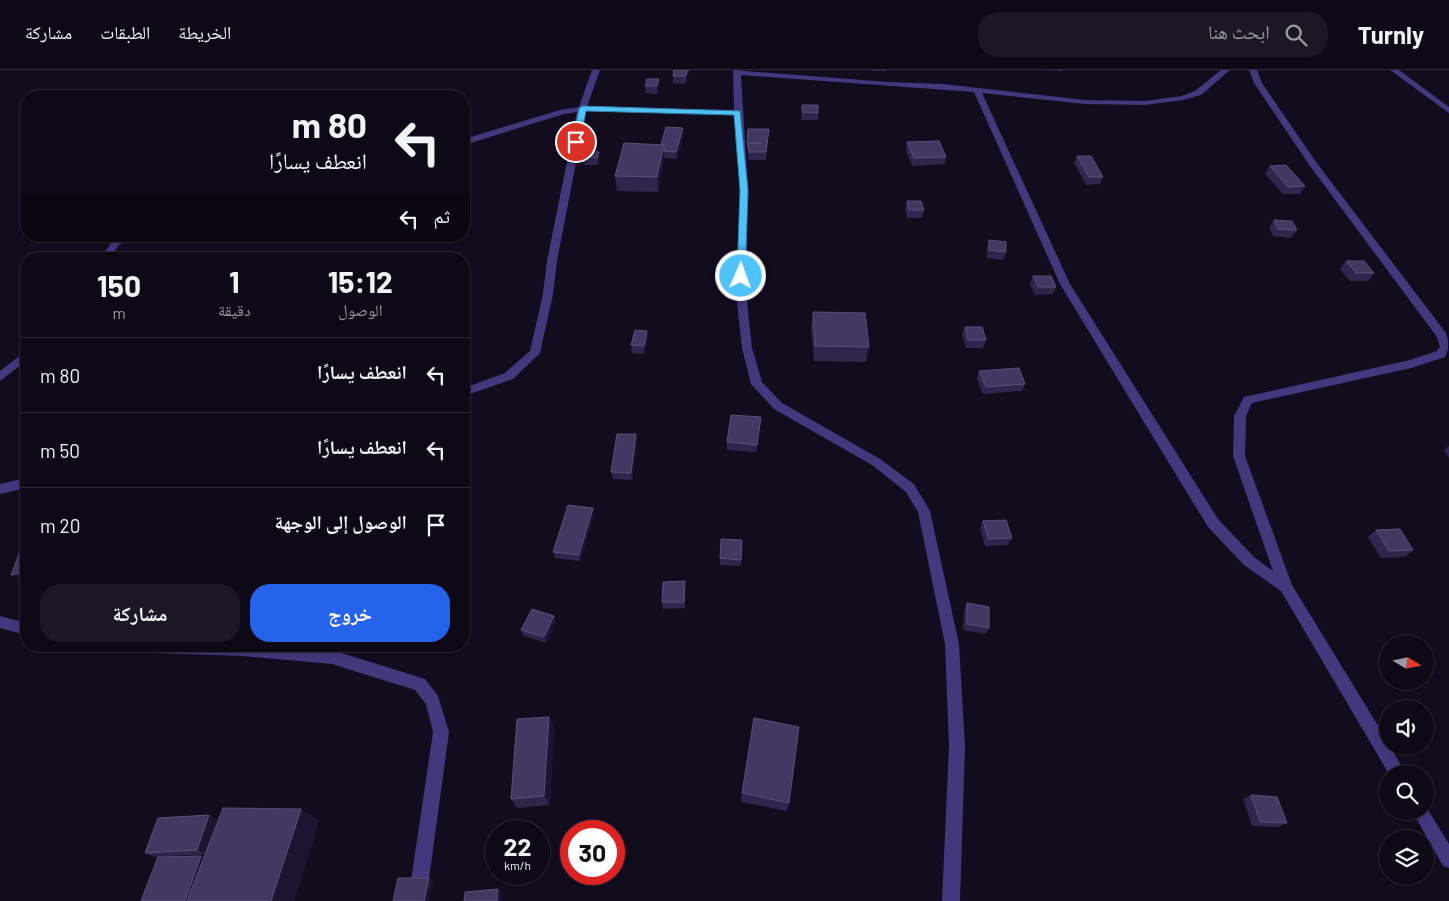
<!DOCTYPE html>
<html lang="ar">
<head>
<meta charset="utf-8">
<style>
  :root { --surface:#0e0917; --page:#1c1724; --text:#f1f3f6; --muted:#9b9aa1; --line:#2e2a36; --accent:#2563eb }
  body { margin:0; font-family:Barlow,"Noto Naskh Arabic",sans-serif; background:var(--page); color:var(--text); direction:rtl; height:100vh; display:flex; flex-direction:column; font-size:19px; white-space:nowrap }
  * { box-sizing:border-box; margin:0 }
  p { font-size:16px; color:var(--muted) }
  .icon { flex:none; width:28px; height:28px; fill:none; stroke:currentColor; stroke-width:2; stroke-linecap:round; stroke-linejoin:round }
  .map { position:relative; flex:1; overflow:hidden; direction:ltr }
  .side { position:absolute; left:20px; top:182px; width:450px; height:400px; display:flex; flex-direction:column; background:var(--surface); border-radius:20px; box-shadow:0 2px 8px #0003,0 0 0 1px var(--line); direction:rtl }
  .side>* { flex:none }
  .hud { position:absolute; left:20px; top:20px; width:450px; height:152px; border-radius:20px; box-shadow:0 2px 8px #0003,0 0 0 1px var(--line); direction:rtl; background:#0e0917; color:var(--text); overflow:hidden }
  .needle { width:32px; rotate:100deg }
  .fabs { position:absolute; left:1379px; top:565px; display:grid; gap:10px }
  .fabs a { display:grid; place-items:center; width:55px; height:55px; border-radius:50%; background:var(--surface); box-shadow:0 2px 8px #0003,0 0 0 1px var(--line); font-size:25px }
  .speed { position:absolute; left:485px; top:750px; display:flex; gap:10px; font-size:25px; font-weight:700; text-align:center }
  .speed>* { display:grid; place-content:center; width:65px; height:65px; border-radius:50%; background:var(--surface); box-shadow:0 2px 8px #0003,0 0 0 1px var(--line); line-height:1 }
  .speed small { font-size:12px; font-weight:400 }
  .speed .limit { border:8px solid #d22; background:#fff; color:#111 }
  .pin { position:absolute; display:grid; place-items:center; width:42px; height:42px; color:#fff; margin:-21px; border:2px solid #fff; border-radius:50%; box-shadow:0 1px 5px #0007 }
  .me { position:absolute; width:55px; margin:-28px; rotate:2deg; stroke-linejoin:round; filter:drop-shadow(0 0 4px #0008) }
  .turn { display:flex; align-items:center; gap:18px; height:105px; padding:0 20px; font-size:22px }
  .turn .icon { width:65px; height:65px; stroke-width:2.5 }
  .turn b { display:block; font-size:35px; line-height:42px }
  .then { display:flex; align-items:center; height:48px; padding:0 20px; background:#0003; gap:10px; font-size:19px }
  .eta { display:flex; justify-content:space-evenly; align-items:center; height:85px; text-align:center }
  .eta b { font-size:30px; font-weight:700; line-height:35px }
  .primary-button { display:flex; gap:10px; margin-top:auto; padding:10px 20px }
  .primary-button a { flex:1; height:58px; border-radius:20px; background:var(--accent); color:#fff; font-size:20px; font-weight:700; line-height:58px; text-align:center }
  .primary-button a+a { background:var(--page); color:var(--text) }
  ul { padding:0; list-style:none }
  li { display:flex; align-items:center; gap:15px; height:75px; padding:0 20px; border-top:1px solid var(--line) }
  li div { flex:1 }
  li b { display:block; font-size:19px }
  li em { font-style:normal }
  header { display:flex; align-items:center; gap:30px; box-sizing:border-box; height:70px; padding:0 25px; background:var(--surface); border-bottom:1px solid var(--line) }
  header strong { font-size:24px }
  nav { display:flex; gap:28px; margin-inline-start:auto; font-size:18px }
  .search { width:350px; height:45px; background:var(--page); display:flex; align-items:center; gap:12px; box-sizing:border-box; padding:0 18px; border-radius:20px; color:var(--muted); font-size:19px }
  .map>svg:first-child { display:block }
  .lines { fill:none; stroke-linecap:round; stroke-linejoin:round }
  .minor { fill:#44387d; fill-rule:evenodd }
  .wall { fill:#32254c }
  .shaded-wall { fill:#1e1432 }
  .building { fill:#443760; stroke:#5b4e79 }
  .route { fill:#4fc3f7; stroke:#337fa1 }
</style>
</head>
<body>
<header>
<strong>Turnly</strong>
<div class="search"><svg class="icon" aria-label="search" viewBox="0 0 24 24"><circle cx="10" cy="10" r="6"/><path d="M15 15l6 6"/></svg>ابحث هنا</div>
<nav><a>الخريطة</a><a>الطبقات</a><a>مشاركة</a></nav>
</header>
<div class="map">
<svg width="1449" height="831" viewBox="0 0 1449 831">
  <rect width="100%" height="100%" fill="#120c1f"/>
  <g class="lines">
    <!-- minor -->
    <g class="minor">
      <path d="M592,0H600L587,37L734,40L733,0L888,12L943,14L1085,30L1145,31L1182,26L1195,21L1221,0H1230L1201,25L1183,30L1145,35L1085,34L982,23L1070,214L1218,449L1254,487L1273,501L1233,386L1234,346L1244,327L1410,290L1437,281L1440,277L1437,267L1310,96L1254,13L1249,0H1257L1262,13L1316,92L1446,263C1449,272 1449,279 1445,287L1411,298L1252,333L1246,346L1245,386L1292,515L1388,672V676H1390L1406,704H1389L1281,521L1244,495L1208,457L1150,362L1060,214L974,22L741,5L748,120L746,223L752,278L762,312L782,333L880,389L914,414L930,441L959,574L965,676L960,831H942L949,676L945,574L918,442L906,422L872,395L774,339L751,314L742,278L736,223L740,120L734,45L586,41L557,191L553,224L540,283L513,309L464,326V318L505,303L530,281L543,224L547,191L577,42L564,44L464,75V69L560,40L579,37Z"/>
      <polygon points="1390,0 1399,0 1449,37 1449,43"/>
      <polygon points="119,166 131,166 119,175 109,189 99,189 113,171"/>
      <polygon points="26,281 26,291 0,311 0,301"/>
      <polygon points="26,408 26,418 0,424 0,414"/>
      <polygon points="0,546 26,553 26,565 0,558"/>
      <polygon points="147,576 287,576 332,580 425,609 438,626 449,662 426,831 408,831 433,662 426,634 415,620 332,594 242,586 154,583 149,581"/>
      <polygon points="1425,735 1449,774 1449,798 1443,796 1412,741 1425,741"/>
    </g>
  </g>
  <!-- wall -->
  <g class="wall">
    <polygon points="673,0 690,0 687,5 686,14 673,13"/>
    <polygon points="872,0 886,0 885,1 873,1"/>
    <polygon points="1041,0 1063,0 1063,1"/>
    <polygon points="659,9 659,16 657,24 646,23 645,16"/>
    <polygon points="802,35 818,43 818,50 801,50"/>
    <polygon points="683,58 683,66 677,89 664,88 658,122 617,121 615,106 661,75"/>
    <polygon points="769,59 766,90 748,90 748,80 747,80 747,73"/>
    <polygon points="907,72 946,87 945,94 912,96 906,80"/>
    <polygon points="585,81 600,89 598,95 584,95 582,87"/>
    <polygon points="1077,86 1103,107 1100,114 1086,115 1074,93"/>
    <polygon points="1270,96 1305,116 1300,124 1283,124 1265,104"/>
    <polygon points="907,131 924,140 922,148 907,148 905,139"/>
    <polygon points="1274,150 1297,160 1291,168 1273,166 1269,157"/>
    <polygon points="989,170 1006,182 1003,190 987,188 987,177"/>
    <polygon points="1346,191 1374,203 1368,211 1350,211 1340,199"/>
    <polygon points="1033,206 1056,217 1053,224 1035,225 1030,214"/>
    <polygon points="813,242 869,277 866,292 814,291 811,257"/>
    <polygon points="965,257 986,270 983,278 966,278 962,264"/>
    <polygon points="648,268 644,284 632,283 631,275"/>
    <polygon points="979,301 1025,314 1022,321 983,324 977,309"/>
    <polygon points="760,355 756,382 727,380 727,372"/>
    <polygon points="637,371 632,410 613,409 611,402"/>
    <polygon points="1449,376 1449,388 1444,380"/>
    <polygon points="593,438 594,445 580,491 555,488 553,482"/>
    <polygon points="983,451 1012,468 1008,475 985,476 980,458"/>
    <polygon points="1376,460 1413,480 1405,487 1381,488 1368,467"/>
    <polygon points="742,470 741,496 720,495 720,488"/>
    <polygon points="685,511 685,538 663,539 662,532"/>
    <polygon points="967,533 989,558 985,564 963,560 964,540"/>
    <polygon points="556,552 546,573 524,566 521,560"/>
    <polygon points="554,657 550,735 517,738 511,729"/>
    <polygon points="742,723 789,733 787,741 741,732"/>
    <polygon points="1251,725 1287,753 1278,757 1252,756 1243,729"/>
    <polygon points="301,739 319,751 294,831 201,786 204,787 206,784 154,787 145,783 217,749 206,782"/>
  </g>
  <!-- shaded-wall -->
  <g class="shaded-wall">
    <polygon points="687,0 687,6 686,14 686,6"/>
    <polygon points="659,9 659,16 657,24 657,16"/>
    <polygon points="683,58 683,66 677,89 676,82"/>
    <polygon points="664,75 664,89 658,122 657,107"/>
    <polygon points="599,82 600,89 598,95 597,88"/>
    <polygon points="647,261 648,268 644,284 644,276"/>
    <polygon points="636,364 637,371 632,410 631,403"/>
    <polygon points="593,438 594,445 580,491 579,485"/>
    <polygon points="26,502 26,510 20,511 11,505"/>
    <polygon points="554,546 556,552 546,573 544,567"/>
    <polygon points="549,647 554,657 550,735 544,726"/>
    <polygon points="301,739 319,751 294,831 271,831"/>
    <polygon points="209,745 217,749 206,784 197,780"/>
    <polygon points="201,786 217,793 204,831 185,831"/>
    <polygon points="429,808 433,811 429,831 424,831"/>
    <polygon points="498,819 501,822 501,831 497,831"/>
  </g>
  <!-- building -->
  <g class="building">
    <polygon points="674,0 687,0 686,6 673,6"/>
    <polygon points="647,9 659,9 657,16 645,16"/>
    <polygon points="802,35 818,35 818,43 802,42"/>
    <polygon points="666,57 683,58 676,82 664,81 664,75 661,75"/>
    <polygon points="748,59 769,59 766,82 749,82 748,74 762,73 747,73"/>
    <polygon points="939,71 946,87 914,88 907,72"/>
    <polygon points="624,73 664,75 657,107 615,106"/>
    <polygon points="585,81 599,82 597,88 582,87"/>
    <polygon points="1077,86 1091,86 1103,107 1089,107"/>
    <polygon points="1286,95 1305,116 1288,117 1270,96"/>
    <polygon points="907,131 921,131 924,140 909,140"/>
    <polygon points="1274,150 1292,151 1297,160 1278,159"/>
    <polygon points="989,170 1006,172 1006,182 989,180"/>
    <polygon points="1346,191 1364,191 1374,203 1356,203"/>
    <polygon points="1033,206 1051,206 1056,217 1038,217"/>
    <polygon points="813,242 865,243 869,277 815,276"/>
    <polygon points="965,257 982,257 986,270 968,270"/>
    <polygon points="635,260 647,261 644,276 631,275"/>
    <polygon points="1019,298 1025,314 986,317 979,301"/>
    <polygon points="731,345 761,347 757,375 727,372"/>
    <polygon points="617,364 636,364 631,403 611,402"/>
    <polygon points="568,435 593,438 579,485 553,482"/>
    <polygon points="1006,450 1012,468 989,469 983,451"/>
    <polygon points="1400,459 1413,480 1389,481 1376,460"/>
    <polygon points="721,469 742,470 741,490 720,488"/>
    <polygon points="26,478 26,502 11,505 21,479"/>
    <polygon points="685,511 684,532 662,532 663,512"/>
    <polygon points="967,533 989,537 989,558 967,554"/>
    <polygon points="532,539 554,546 544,567 521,560"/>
    <polygon points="549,647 544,726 511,729 517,649"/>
    <polygon points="754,648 799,657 789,733 742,723"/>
    <polygon points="1251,725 1277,727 1287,753 1260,752"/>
    <polygon points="223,738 301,739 271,831 187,831"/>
    <polygon points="209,745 197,780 145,783 158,748"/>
    <polygon points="201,786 185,831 141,831 158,787"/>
    <polygon points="398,808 429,808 424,831 393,831"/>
    <polygon points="498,819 497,831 464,831 465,822"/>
  </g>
  <!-- route -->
  <polygon class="route" points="582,36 740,41 748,120 745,208 741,209 737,206 740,120 734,45 586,41 580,72 576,74 572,72 579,39"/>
</svg>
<div class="fabs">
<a><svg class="needle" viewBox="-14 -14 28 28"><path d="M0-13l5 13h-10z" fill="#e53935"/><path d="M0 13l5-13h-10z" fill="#9b9aa1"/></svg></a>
<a><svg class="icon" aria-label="sound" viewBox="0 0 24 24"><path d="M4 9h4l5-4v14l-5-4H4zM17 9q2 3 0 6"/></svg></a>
<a><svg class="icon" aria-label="search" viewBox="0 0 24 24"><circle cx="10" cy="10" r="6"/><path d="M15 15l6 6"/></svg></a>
<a><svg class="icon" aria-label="layers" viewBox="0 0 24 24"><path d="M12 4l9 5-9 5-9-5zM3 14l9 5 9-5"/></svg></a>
</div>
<div class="speed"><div>22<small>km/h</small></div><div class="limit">30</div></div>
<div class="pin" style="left:576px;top:72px;background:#d93025"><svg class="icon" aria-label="arrive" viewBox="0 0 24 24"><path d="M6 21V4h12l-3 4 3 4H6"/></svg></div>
<svg class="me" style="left:741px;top:206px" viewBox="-20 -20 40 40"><circle r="17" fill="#4fc3f7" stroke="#fff" stroke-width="3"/><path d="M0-11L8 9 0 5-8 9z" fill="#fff"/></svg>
<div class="hud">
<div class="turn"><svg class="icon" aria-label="left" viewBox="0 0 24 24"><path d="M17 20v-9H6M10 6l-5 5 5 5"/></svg><div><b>80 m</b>انعطف يسارًا</div></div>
<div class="then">ثم<svg class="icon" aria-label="left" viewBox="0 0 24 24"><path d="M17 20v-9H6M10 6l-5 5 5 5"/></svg></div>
</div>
<section class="side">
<div class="eta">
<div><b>15:12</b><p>الوصول</p></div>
<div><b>1</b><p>دقيقة</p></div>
<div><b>150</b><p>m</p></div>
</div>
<ul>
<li><svg class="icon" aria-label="left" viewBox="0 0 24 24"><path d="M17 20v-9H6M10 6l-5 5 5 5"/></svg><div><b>انعطف يسارًا</b></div><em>80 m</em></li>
<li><svg class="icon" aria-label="left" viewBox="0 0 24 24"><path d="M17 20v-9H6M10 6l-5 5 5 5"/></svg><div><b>انعطف يسارًا</b></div><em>50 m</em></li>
<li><svg class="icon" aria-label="arrive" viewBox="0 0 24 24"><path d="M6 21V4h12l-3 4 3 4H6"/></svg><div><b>الوصول إلى الوجهة</b></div><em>20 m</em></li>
</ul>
<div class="primary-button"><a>خروج</a><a>مشاركة</a></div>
</section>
</div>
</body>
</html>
